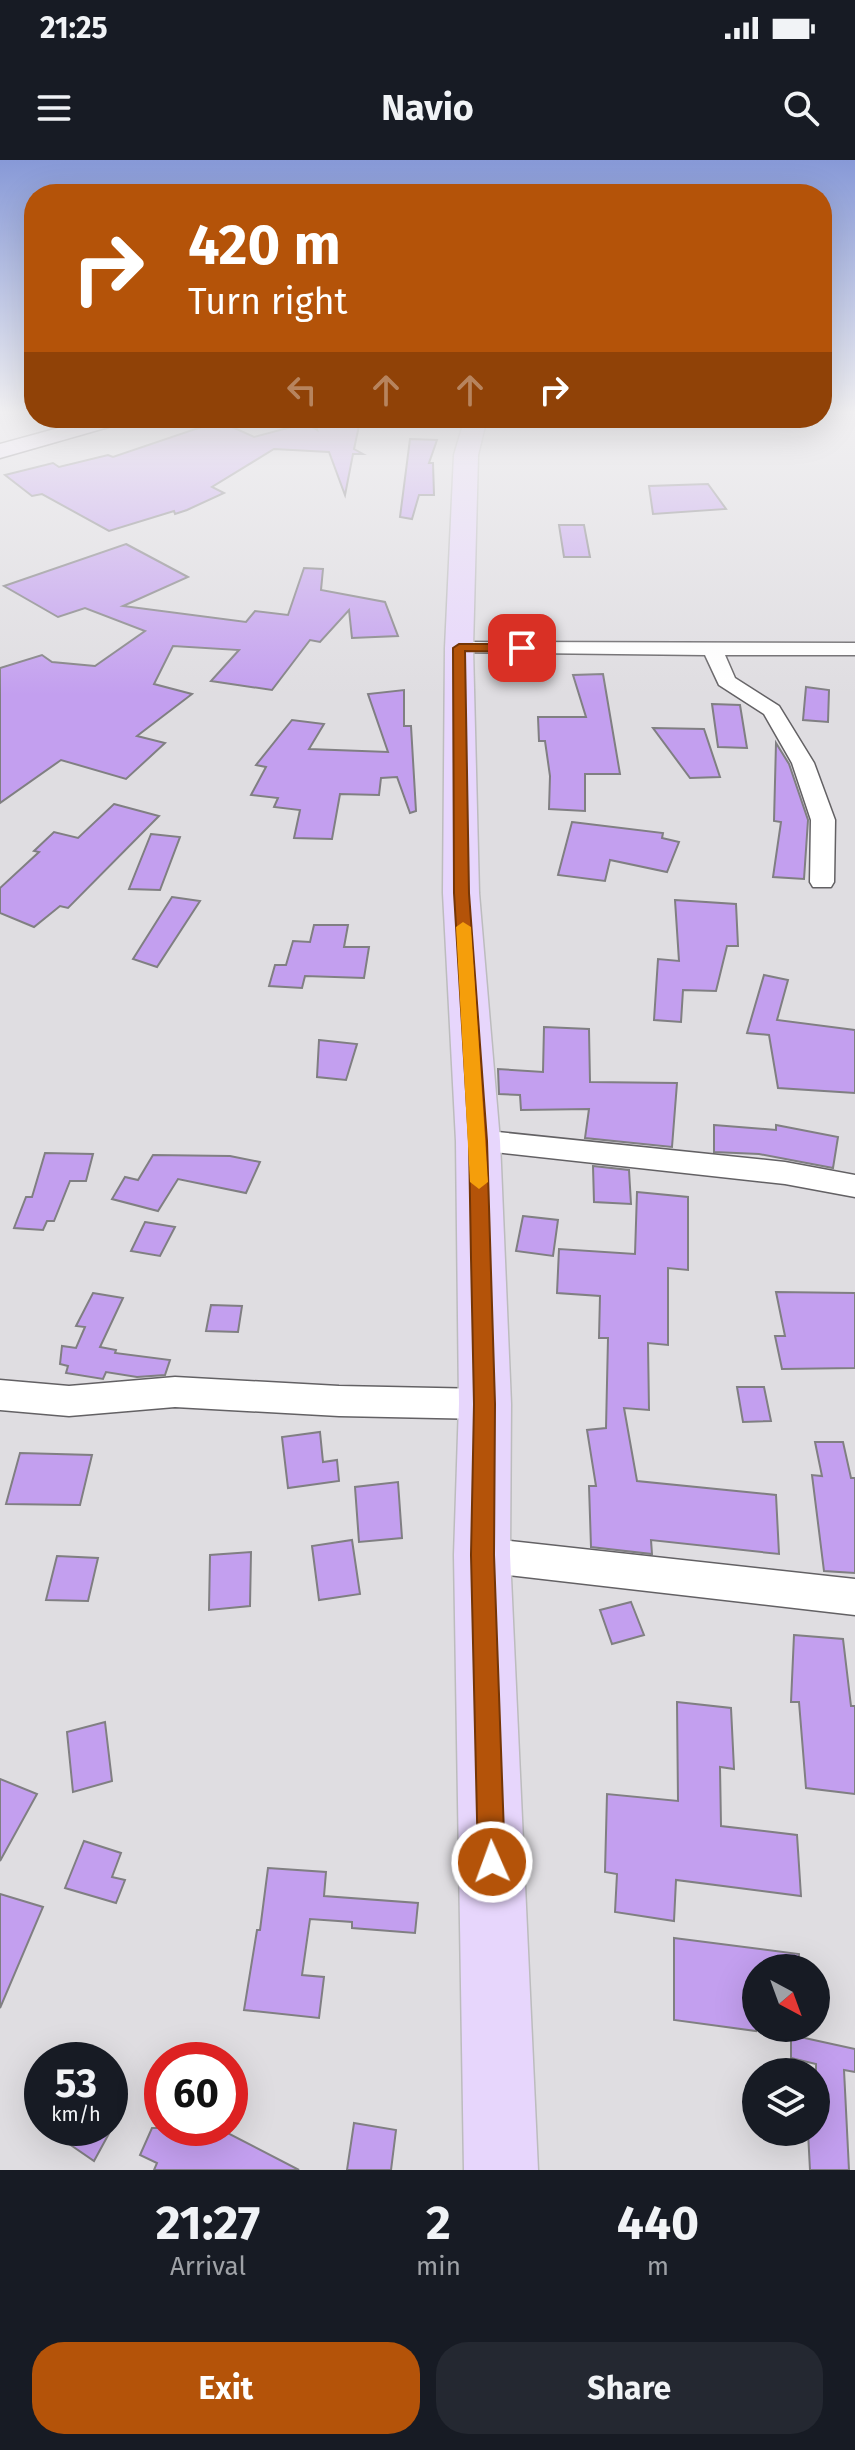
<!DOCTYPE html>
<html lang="en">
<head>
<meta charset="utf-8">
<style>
  :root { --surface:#171b24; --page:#242831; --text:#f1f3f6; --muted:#9ea1a6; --accent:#b45309 }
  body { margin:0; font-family:"Fira Sans",sans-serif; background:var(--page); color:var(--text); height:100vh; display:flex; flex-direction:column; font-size:30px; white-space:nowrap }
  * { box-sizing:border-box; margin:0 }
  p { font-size:26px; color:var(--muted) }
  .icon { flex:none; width:44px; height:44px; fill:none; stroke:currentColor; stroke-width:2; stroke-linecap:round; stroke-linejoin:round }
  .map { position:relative; height:2010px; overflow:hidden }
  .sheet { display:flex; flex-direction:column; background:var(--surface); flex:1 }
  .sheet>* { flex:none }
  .hud { position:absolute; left:24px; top:24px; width:808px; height:244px; border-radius:32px; box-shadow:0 8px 32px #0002; background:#b45309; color:#fff; overflow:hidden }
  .needle { width:52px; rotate:139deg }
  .tools { position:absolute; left:742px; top:1794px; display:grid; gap:16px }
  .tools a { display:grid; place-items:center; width:88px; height:88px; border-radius:50%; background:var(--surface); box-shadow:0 8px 32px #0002; font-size:40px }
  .speed { position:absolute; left:24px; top:1882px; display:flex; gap:16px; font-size:40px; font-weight:700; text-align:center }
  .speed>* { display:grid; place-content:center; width:104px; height:104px; border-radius:50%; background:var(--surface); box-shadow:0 8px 32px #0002; line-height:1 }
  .speed small { font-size:20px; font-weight:400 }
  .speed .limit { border:12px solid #d22; background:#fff; color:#111 }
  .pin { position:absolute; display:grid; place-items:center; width:68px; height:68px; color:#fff; margin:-34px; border-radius:16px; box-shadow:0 4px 12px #0006 }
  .me { position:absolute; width:88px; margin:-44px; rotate:358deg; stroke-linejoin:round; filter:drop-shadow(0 0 6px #0008) }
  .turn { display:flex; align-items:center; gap:28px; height:168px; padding:0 32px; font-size:36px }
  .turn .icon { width:104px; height:104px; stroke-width:2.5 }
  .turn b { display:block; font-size:56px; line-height:68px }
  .lanes { display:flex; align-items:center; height:76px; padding:0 32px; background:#0003; justify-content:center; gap:40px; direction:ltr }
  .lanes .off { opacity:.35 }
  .eta { display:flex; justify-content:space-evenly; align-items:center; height:136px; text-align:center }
  .eta b { font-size:48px; font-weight:700; line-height:56px }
  .action { display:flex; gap:16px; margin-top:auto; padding:16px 32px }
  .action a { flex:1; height:92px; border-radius:32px; background:var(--accent); color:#fff; font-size:32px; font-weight:700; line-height:92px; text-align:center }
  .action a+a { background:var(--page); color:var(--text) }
  .status { display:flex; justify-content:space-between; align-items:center; height:56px; padding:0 40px; background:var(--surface); direction:ltr }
  .status svg { height:22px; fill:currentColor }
  header { display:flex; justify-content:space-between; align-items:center; height:104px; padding:0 32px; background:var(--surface); font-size:36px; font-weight:700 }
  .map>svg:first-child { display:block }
  .building { fill:#c39fef; stroke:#807f82; stroke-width:2 }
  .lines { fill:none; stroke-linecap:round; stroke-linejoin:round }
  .street-casing { stroke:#636164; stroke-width:3 }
  .secondary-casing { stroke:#636164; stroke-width:3 }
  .primary-casing { stroke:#bcbcbd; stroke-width:3 }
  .street { fill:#fff; fill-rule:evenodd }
  .secondary { fill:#f3eafe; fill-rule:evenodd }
  .primary { fill:#e7d6fc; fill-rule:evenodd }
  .route { fill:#b45309; stroke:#753606; stroke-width:2 }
  .slow { fill:#f59e0b }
</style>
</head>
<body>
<div class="status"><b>21:25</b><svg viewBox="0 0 49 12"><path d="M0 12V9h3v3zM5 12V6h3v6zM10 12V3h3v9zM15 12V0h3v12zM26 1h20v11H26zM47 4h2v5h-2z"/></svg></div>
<header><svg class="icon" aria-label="menu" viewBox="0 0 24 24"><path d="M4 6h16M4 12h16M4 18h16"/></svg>Navio<svg class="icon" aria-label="search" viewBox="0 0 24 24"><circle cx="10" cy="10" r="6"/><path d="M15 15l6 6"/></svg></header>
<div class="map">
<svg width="855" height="2010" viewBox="0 0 855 2010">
  <rect width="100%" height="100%" fill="#dfdde1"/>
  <!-- building -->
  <g class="building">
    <polygon points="219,261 254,277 306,263 317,270 315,264 359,266 354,289 363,294 353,294 345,335 329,292 274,289 212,327 224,333 187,350 175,354 174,351 109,371 42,334 32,336 5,315 53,303 59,307 108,295 113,297"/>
    <polygon points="410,279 437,280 429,303 433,303 434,335 419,335 412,359 400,357"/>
    <polygon points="708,324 726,349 653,354 649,326"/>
    <polygon points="559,365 584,365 590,397 564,397"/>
    <polygon points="126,384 188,417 123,446 246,462 255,451 288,455 304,408 323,409 321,430 385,442 398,476 352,478 349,450 320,482 310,480 272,530 211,521 239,490 173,486 154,524 192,534 137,576 165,583 126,619 61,600 0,643 0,508 42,495 52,502 95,506 145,471 85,448 58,457 4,426"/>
    <polygon points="603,514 620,614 585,614 585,651 549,649 550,616 545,581 539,581 538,557 586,557 573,515"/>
    <polygon points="806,527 829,530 828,562 803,560"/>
    <polygon points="404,530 404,566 411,566 416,651 410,653 397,617 381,618 379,635 340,634 332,679 294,678 300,650 274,647 278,638 251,635 266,607 256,605 292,560 324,564 309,589 388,592 368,534"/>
    <polygon points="712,544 740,545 747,588 718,587"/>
    <polygon points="653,568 704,569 720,617 690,618"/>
    <polygon points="776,583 789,604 808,660 804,719 773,717 781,662 774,661"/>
    <polygon points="114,644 159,656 68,748 60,746 34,767 0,753 0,728 39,692 34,691 54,672 78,678"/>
    <polygon points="572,662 663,673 662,678 679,682 667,712 610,700 605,721 558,715"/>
    <polygon points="151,674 180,677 160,730 129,729"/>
    <polygon points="172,737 200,741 157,807 133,799"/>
    <polygon points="675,740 736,744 738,786 727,786 716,831 683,830 681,862 654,860 658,799 679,801"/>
    <polygon points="314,765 348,765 344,787 369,787 364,818 305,816 302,828 269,826 275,805 286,805 293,781 310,782"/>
    <polygon points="764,815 788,820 777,860 855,870 855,933 778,928 769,875 747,873"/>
    <polygon points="544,867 589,869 590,922 677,923 672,987 585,978 589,949 521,950 520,935 499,934 498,909 543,912"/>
    <polygon points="319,880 357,884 346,920 317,917"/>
    <polygon points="714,965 776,970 776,965 838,977 833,1008 759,994 714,992"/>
    <polygon points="45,993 93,994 86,1021 70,1021 54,1061 47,1061 43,1070 14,1068 26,1037 32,1037"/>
    <polygon points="153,995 230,996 260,1002 246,1033 178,1019 158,1051 112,1039 125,1017 138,1020"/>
    <polygon points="593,1006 629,1010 631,1044 594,1042"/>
    <polygon points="637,1032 688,1037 688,1110 668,1108 668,1185 648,1183 649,1250 624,1248 637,1321 776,1335 779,1394 651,1380 652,1394 591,1387 589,1326 596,1326 587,1270 606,1268 608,1178 599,1178 600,1136 557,1133 559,1089 635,1094"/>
    <polygon points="523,1056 558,1060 553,1096 516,1091"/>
    <polygon points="145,1062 175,1067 160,1096 131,1091"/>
    <polygon points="776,1132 855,1133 855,1208 782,1209 775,1176 785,1176"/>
    <polygon points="93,1133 123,1138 100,1187 116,1190 115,1193 170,1200 165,1215 137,1217 106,1212 103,1219 66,1213 68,1206 60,1204 62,1186 76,1188 85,1167 76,1166"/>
    <polygon points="211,1145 242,1146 238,1172 206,1171"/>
    <polygon points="737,1227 764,1227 771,1261 743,1262"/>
    <polygon points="320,1272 323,1302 337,1300 339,1321 288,1328 282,1277"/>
    <polygon points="815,1282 843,1282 851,1318 855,1318 855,1413 824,1411 812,1315 822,1316"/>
    <polygon points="20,1293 92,1295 80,1345 6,1344"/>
    <polygon points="398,1322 402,1378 359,1382 355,1327"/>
    <polygon points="352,1380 360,1434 319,1440 312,1386"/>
    <polygon points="251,1392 250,1446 209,1450 210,1395"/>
    <polygon points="57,1396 98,1398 88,1441 46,1440"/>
    <polygon points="631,1442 644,1475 612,1484 600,1450"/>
    <polygon points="794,1475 843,1479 851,1546 855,1546 855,1634 806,1628 799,1542 791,1542"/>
    <polygon points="677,1542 731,1548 734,1609 720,1607 721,1666 797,1675 801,1736 676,1720 674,1761 615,1752 617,1714 605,1712 607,1634 678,1641"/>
    <polygon points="105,1562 112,1621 73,1632 67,1572"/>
    <polygon points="0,1619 37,1634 0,1701"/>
    <polygon points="84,1681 121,1693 112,1717 125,1720 116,1743 65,1728"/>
    <polygon points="268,1708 326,1712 324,1736 418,1743 415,1773 352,1768 352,1762 310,1759 302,1815 324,1817 319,1858 244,1850 257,1770 260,1770"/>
    <polygon points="0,1734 43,1747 0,1848"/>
    <polygon points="674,1778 799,1794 798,1808 756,1808 756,1871 674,1860"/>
    <polygon points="791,1875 855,1889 855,1912 844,1910 849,2010 810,2010 808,1972 816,1972 816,1904 791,1898"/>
    <polygon points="354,1963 396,1970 391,2010 347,2010"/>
    <polygon points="46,1968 112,1968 94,2001"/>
    <polygon points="152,1968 218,1968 299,2010 154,2010 157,2003 140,1995"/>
  </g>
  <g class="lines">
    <defs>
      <g id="street">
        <polygon points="459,482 855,483 855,495 725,495 735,518 779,546 814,603 835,660 834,722 831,727 813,727 810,722 811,660 792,603 764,554 719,525 705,495 452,492 449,488"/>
        <polygon points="478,970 785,1002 855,1015 855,1037 785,1024 468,989 463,981 468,973"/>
        <polygon points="175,1217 339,1226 485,1229 497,1234 502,1244 497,1254 485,1259 339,1256 175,1247 69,1256 0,1250 0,1220 69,1226"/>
        <polygon points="482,1378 855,1419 855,1455 482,1412 469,1407 463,1395 469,1383"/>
      </g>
      <polygon id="secondary" points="95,258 130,258 126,262 0,298 0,284"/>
      <polygon id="primary" points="465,258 487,258 478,295 473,488 479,733 500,981 511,1244 510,1395 538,2010 464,2010 454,1395 459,1244 456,981 443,733 445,488 454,295"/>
    </defs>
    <!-- street casing -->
    <use href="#street" class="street-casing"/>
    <!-- secondary casing -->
    <use href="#secondary" class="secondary-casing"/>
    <!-- primary casing -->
    <use href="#primary" class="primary-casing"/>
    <!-- street -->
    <use href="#street" class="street"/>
    <!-- secondary -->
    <use href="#secondary" class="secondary"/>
    <!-- primary -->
    <use href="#primary" class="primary"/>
  </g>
  <!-- sky -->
  <linearGradient id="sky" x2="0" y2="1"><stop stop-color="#8799d7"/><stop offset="0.47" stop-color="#f1f0f2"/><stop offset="1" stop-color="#f1f0f2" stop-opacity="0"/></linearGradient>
  <rect width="855" height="535" fill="url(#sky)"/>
  <!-- route -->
  <polygon class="route" points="459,484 522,484 528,488 522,492 465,491 469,733 487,981 495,1244 494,1395 505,1702 501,1712 492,1716 482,1712 478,1702 471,1395 474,1244 471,1098 469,981 454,733 453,488"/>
  <!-- slow -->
  <polygon class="slow" points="463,762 471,767 488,1022 479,1029 470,1022 456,767"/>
</svg>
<div class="tools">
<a><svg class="needle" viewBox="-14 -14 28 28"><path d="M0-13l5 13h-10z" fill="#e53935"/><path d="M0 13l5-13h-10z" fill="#9ea1a6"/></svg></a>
<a><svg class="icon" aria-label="layers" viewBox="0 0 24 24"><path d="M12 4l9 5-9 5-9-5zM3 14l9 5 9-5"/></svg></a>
</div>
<div class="speed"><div>53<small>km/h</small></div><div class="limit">60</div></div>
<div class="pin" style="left:522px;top:488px;background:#d93025"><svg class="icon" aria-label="arrive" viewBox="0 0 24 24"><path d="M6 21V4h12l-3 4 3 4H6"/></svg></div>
<svg class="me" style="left:492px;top:1702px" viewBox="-20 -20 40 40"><circle r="17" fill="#b45309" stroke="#fff" stroke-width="3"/><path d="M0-11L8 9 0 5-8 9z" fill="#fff"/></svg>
<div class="hud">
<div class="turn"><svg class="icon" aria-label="right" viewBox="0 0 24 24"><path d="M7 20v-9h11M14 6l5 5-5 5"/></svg><div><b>420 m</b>Turn right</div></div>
<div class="lanes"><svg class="icon off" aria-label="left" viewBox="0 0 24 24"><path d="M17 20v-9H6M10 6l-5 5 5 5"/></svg><svg class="icon off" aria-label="ahead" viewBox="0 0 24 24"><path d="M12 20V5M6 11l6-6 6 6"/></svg><svg class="icon off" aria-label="ahead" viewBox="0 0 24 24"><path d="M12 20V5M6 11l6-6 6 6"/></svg><svg class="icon" aria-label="right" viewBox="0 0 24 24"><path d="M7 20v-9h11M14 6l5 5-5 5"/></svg></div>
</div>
</div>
<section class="sheet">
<div class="eta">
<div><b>21:27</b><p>Arrival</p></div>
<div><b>2</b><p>min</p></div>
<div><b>440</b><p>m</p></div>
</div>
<div class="action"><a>Exit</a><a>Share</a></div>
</section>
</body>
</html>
